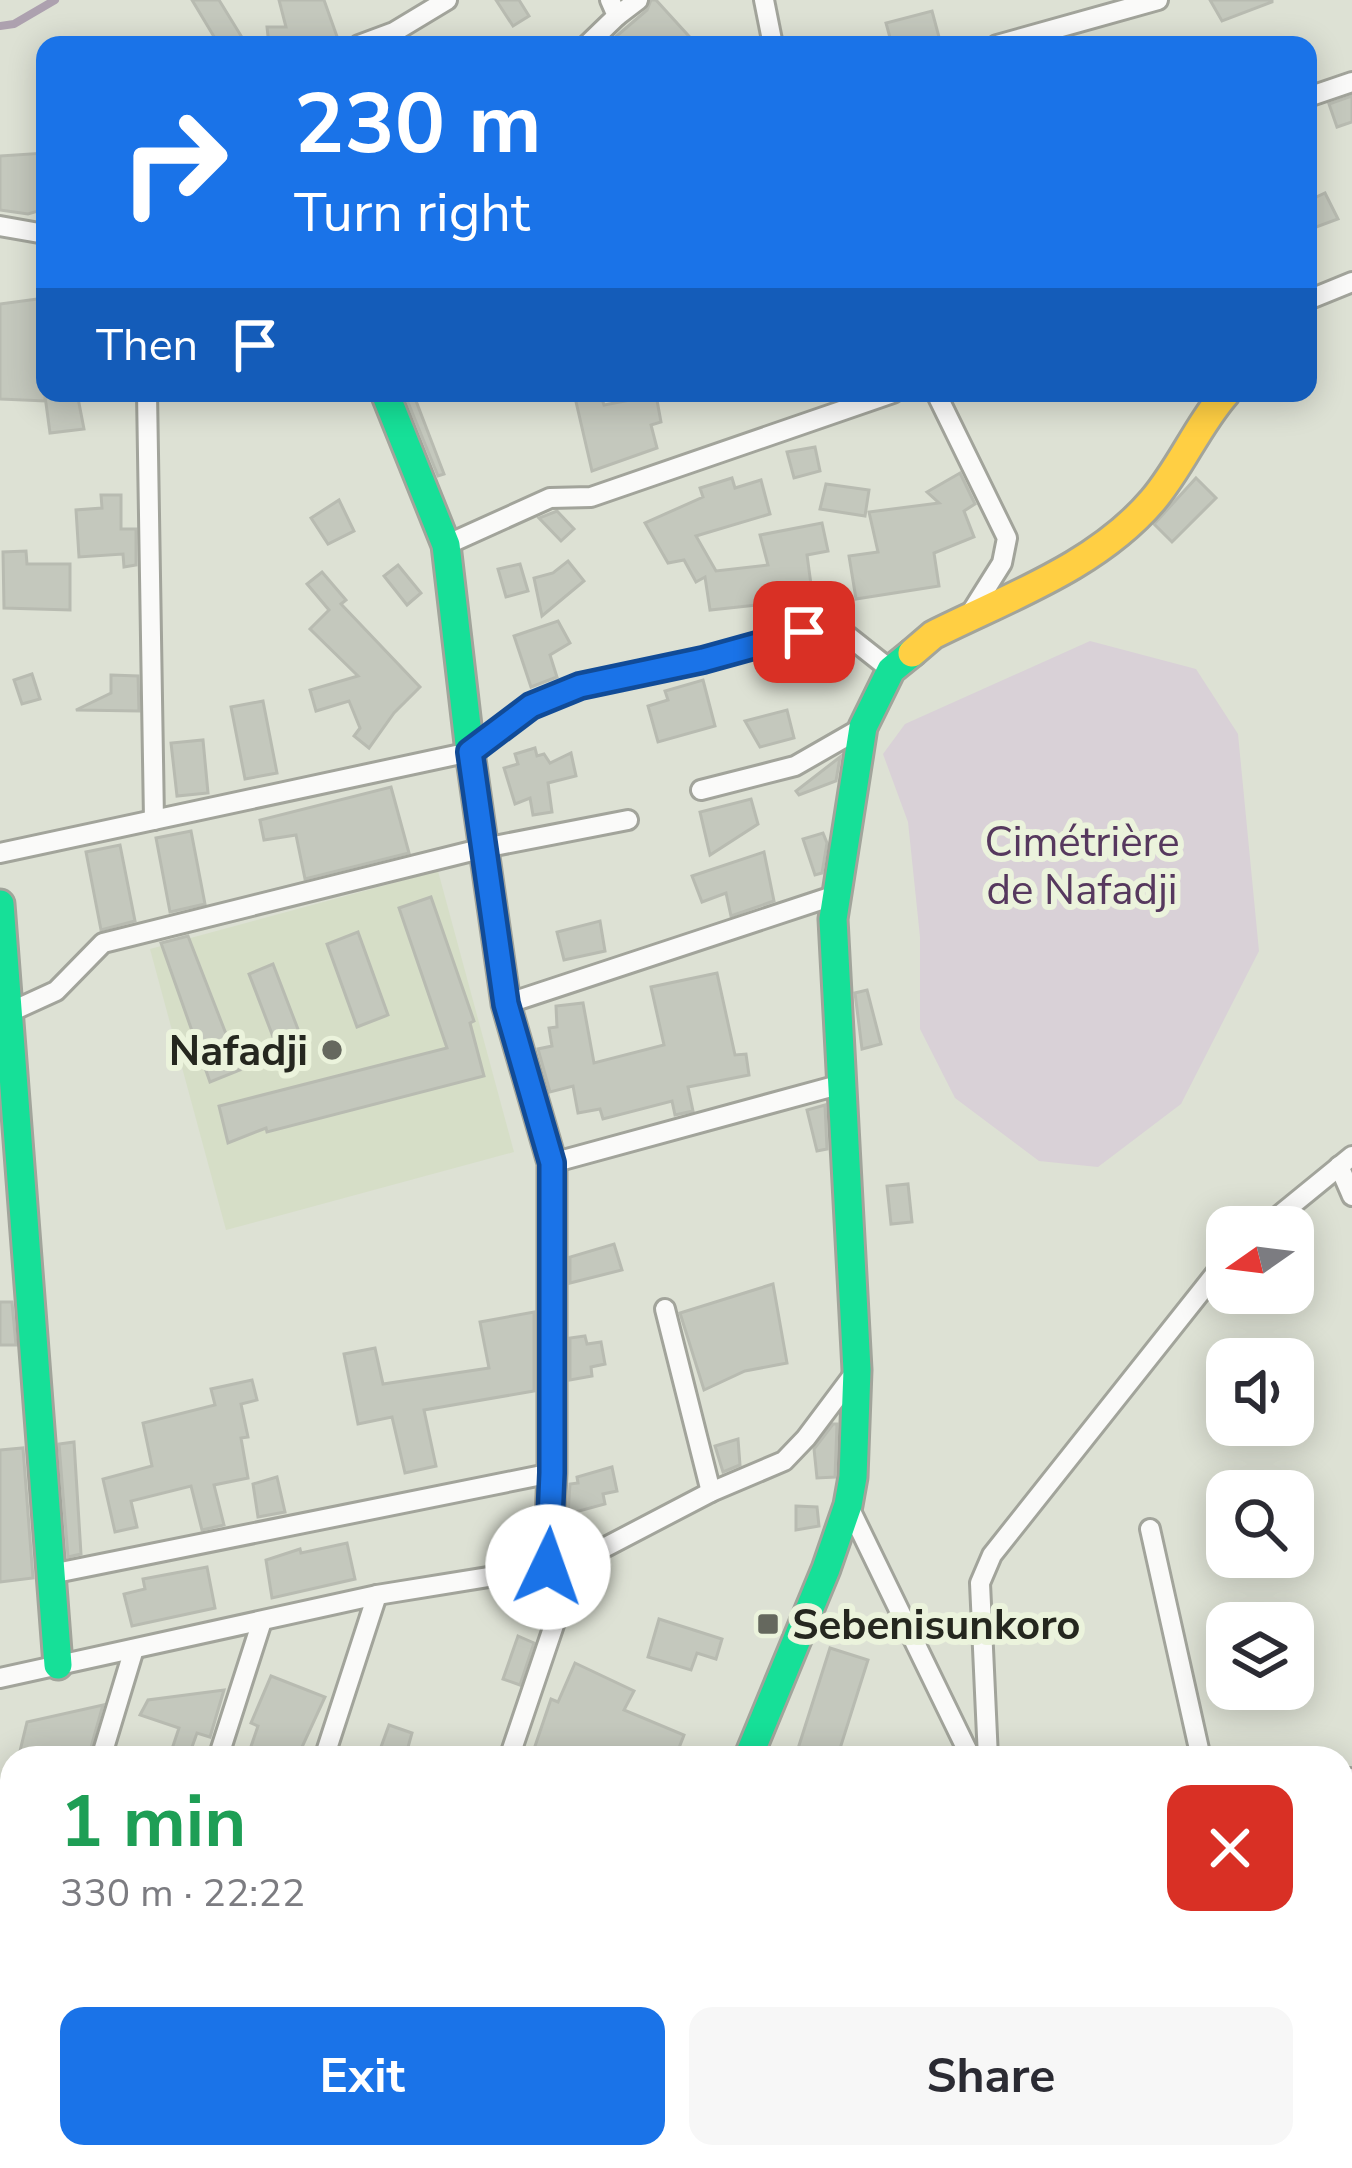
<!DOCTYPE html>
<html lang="en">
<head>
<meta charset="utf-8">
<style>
  :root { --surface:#fff; --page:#f7f7f7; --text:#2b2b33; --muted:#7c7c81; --accent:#1a73e8 }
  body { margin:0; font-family:"Nunito Sans",sans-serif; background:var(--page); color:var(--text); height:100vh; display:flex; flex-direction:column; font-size:45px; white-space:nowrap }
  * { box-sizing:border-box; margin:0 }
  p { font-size:39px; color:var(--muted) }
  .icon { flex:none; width:66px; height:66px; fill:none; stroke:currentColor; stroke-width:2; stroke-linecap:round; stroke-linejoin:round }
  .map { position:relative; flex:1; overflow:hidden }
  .side { position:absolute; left:0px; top:1746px; width:1353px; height:423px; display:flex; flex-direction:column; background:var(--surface); border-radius:36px 36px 0 0; box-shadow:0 6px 30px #0003 }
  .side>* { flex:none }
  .hud { position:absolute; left:36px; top:36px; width:1281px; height:366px; border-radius:24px; box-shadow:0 6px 30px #0003; background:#1a73e8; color:#fff; overflow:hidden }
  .needle { width:78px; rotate:256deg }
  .fabs { position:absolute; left:1206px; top:1206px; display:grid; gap:24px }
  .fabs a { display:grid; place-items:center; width:108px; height:108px; border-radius:24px; background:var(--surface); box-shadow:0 6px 30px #0003; font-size:60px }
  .pin { position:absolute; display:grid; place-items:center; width:102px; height:102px; color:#fff; margin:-51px; border-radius:24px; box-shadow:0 6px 18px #0006 }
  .me { position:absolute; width:132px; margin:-66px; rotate:3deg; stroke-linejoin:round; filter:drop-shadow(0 0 9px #0008) }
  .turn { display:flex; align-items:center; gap:42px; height:252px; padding:0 60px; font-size:54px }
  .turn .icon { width:156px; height:156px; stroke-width:2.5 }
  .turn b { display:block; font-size:84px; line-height:102px }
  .then { display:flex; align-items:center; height:114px; padding:0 60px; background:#0003; gap:24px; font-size:45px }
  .round { display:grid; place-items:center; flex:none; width:126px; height:126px; border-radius:24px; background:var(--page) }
  .overview { display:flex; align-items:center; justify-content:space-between; height:204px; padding:0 60px }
  h1 { font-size:72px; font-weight:700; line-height:90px; color:#1e9e55 }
  .action { display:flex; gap:24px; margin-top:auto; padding:24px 60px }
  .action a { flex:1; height:138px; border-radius:24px; background:var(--accent); color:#fff; font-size:48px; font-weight:700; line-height:138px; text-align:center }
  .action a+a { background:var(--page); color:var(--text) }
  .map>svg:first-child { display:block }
  .built { fill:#d6dec7 }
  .green { fill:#d9d1d7 }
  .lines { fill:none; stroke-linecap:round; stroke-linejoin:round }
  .stream { stroke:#ada1af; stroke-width:8 }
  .building { fill:#c4c8bd; stroke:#b8bbb1; stroke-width:3 }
  .street-casing { stroke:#a2a49b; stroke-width:24 }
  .fast-casing { stroke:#a2a49b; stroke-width:33 }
  .slow-casing { stroke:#a2a49b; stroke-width:33 }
  .street { stroke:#fafaf9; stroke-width:18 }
  .fast { stroke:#16e098; stroke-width:27 }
  .slow { stroke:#ffcf43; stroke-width:27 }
  .route-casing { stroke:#114b97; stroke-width:30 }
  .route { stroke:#1a73e8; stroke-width:21 }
  .poi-dot { fill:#65685e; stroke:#ebf3dc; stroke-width:4.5 }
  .labels { text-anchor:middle; stroke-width:12; stroke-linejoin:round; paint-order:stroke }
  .park-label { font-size:42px; fill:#56385e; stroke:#ebf3dc }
  .poi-label { font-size:42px; font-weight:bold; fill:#25271f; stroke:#ebf3dc; text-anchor:end }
</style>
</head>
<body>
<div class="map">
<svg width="1352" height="2168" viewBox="0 0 1352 2168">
  <rect width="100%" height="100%" fill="#dde1d4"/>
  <!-- built -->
  <polygon class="built" points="438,871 514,1152 226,1230 150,949"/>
  <!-- green -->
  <polygon class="green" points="1090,641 1196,669 1238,734 1259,951 1181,1104 1098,1167 1039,1161 955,1098 920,1029 920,937 908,822 883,754 905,724"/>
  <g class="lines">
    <!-- stream -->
    <polyline class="stream" points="0,26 14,24 55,0"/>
  </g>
  <!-- building -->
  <g class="building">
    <polygon points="192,0 219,0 243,39 216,40"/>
    <polygon points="279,0 324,0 340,45 269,45 267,27 286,27"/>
    <polygon points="496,0 519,0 529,16 513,26"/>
    <polygon points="651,0 656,0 697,45 606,45 647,10"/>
    <polygon points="1210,0 1272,0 1272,2 1222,21"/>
    <polygon points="932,11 939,37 892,45 886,23"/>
    <polygon points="1352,96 1352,122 1337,127 1329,104"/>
    <polygon points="45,153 45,209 28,214 0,210 0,156"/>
    <polygon points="1325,193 1338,219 1308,230 1308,201"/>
    <polygon points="45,298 45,393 77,393 84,429 50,433 45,396 45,401 0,399 0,304"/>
    <polygon points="413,393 444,474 438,476 405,395"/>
    <polygon points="574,393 600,393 604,405 656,395 661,422 651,425 657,448 592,471"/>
    <polygon points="815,447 820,471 794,478 787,452"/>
    <polygon points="960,473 975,504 964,511 974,537 934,553 939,586 856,599 849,556 878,552 869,512 939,503 927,492"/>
    <polygon points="732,478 735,488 761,480 770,514 696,536 716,571 768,565 760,535 822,523 828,551 807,555 813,599 710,610 705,577 696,582 684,560 668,563 645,523 703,497 700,488"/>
    <polygon points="1196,478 1216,498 1172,542 1154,524"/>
    <polygon points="826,484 869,490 865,516 820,509"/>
    <polygon points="101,495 121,495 121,529 136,529 136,565 124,567 123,554 79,557 76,510 102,508"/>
    <polygon points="339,500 354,531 328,544 311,518"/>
    <polygon points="557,511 574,529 561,541 539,518"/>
    <polygon points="26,551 27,564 70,564 70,610 4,608 3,552"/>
    <polygon points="568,561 584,581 542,616 534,578 553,573"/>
    <polygon points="520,564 528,591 506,597 498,569"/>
    <polygon points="398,565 421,593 407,605 384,576"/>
    <polygon points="322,572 346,600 341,604 420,687 394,713 369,748 354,736 360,728 349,701 316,711 310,690 358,676 310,629 329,610 307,584"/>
    <polygon points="558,621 570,643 550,655 557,677 531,687 514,636"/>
    <polygon points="32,674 40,699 22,704 14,680"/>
    <polygon points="111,675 138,676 139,711 76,710 111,693"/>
    <polygon points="703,680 715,726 658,742 648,706 668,700 665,691"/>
    <polygon points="263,701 277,773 245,779 231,707"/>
    <polygon points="787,710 794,738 760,747 745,721"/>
    <polygon points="203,740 208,793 177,796 171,743"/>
    <polygon points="535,748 537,756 544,754 550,763 571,753 576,776 548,783 552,812 533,815 530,798 515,804 504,768 518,764 515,754"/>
    <polygon points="840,757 836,781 799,795 796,791"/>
    <polygon points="391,787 409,853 305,879 296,835 264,840 260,820"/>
    <polygon points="751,799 758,824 710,855 700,812"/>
    <polygon points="191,831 205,904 170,912 156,838"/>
    <polygon points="823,833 827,843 822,873 815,875 803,839"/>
    <polygon points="120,845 135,921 101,930 86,852"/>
    <polygon points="764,852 774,901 731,916 726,893 702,902 692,876"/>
    <polygon points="431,897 474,1021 470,1023 484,1076 267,1132 266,1128 228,1143 219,1106 447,1048 399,908"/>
    <polygon points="600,921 605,951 564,960 557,932"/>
    <polygon points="358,932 388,1015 357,1027 327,944"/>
    <polygon points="188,936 240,1070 210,1082 161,943"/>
    <polygon points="273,964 304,1045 280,1055 249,974"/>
    <polygon points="717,973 735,1055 746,1054 749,1075 688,1087 693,1111 675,1115 672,1101 603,1119 600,1109 578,1113 573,1086 550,1092 538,1049 552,1046 549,1028 557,1027 556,1006 583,1003 594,1063 664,1045 651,987"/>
    <polygon points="867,990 881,1044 862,1049 855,993"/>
    <polygon points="825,1105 827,1149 817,1151 807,1110"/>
    <polygon points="908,1184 912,1222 891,1224 887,1186"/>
    <polygon points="614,1244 622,1270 570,1283 570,1257"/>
    <polygon points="773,1284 787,1363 745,1371 704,1390 680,1313"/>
    <polygon points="0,1302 12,1302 16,1345 0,1345"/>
    <polygon points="534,1312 534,1391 424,1410 436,1466 405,1473 392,1417 358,1424 344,1354 375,1348 383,1384 489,1368 480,1322"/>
    <polygon points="585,1336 587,1344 601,1342 605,1364 591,1367 592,1376 570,1380 570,1338"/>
    <polygon points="252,1380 257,1400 241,1404 248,1437 241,1438 248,1478 214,1485 224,1525 202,1530 191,1486 131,1501 137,1527 115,1532 103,1479 152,1466 143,1423 215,1405 211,1389"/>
    <polygon points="833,1424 837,1424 835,1477 817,1478 814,1449"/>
    <polygon points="738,1439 740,1465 723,1472 715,1446"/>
    <polygon points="74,1442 81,1554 68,1557 59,1444"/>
    <polygon points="23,1448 33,1578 0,1582 0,1450"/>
    <polygon points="612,1467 617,1491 603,1494 605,1504 568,1514 570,1484 578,1483 577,1477"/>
    <polygon points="277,1477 285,1512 258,1517 253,1484"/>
    <polygon points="796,1506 817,1507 819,1526 796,1530"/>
    <polygon points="347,1543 355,1579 272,1598 266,1560 300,1549 301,1553"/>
    <polygon points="207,1567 215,1608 132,1626 124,1594 145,1589 143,1579"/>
    <polygon points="659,1619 722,1639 716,1659 697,1653 691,1670 648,1657"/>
    <polygon points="518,1636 534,1643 520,1685 503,1679"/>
    <polygon points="830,1648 868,1660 837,1758 795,1758"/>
    <polygon points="575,1663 634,1691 624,1710 684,1735 675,1758 637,1758 611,1748 608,1758 531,1758 551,1699 558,1702"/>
    <polygon points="271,1676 325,1697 297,1758 247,1758 258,1726 251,1723"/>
    <polygon points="224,1690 210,1737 197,1733 188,1758 169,1758 179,1728 140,1715 148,1700"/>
    <polygon points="103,1705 88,1758 39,1758 20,1751 27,1722"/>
    <polygon points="389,1725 412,1733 405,1758 377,1758"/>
  </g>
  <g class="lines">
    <defs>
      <g id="street">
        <polyline points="764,0 773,45"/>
        <polyline points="617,16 638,0"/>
        <polyline points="359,45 394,32 447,0"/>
        <polyline points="587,45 617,16 610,0"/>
        <polyline points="997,45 1158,0"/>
        <polyline points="1308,97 1352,82"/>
        <polyline points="0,226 45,234"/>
        <polyline points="1308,300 1352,282"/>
        <polyline points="147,393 154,820"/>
        <polyline points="936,393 1007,538 1002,563 970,614"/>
        <polyline points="446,545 550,498 591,497 893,393"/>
        <polyline points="701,790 795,766 863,727"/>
        <polyline points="0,853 470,752 531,706 580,685 703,660 804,631 848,636 891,670"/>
        <polyline points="506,1004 836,895"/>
        <polyline points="8,1013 56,991 103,943 484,848 628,820"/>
        <polyline points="552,1163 842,1084"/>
        <polyline points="1339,1166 1352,1196"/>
        <polyline points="1265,1227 1352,1156"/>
        <polyline points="665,1309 711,1492"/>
        <polyline points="848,1505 971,1758"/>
        <polyline points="1150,1529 1201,1758"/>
        <polyline points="51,1574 552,1473"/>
        <polyline points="0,1678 377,1595 575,1563 711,1492 784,1461 806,1438 857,1370"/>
        <polyline points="101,1758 134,1649"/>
        <polyline points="218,1758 262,1621"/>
        <polyline points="324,1758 377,1595"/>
        <polyline points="509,1758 575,1563"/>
        <polyline points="988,1758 980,1583 992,1555 1227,1259"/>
        <polyline points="1341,1780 1350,1778"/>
        <polyline points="0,1842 12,1847"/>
        <polyline points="1341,1967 1352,1965"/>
        <polyline points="12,2056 3,2086 5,2098 12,2098"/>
        <polyline points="68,2157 70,2168"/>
        <polyline points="552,2157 584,2168"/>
        <polyline points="767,2157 768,2168"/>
        <polyline points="1146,2157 1150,2168"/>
        <polyline points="1315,2157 1318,2168"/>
        <polyline points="191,2168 195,2157"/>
        <polyline points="371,2168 375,2157"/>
      </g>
      <g id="fast">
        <polyline points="385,393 446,545 470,752 506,1004 552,1163 552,1473 548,1567"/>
        <polyline points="0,904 58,1665"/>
        <polyline points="748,1758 826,1569 848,1505 853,1477 857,1370 833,919 863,727 891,670 912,653"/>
      </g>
      <path id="slow" d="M912,653L933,635C1009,597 1097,566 1153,500C1181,467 1197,426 1226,393"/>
    </defs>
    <!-- street casing -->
    <use href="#street" class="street-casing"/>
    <!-- fast casing -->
    <use href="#fast" class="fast-casing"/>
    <!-- slow casing -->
    <use href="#slow" class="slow-casing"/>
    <!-- street -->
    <use href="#street" class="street"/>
    <!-- fast -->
    <use href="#fast" class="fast"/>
    <!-- slow -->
    <use href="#slow" class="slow"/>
  </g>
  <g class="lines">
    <defs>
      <polyline id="route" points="548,1567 552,1473 552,1163 506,1004 470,752 531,706 580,686 703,660 804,632"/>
    </defs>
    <!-- route casing -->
    <use href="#route" class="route-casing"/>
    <!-- route -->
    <use href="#route" class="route"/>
  </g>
  <!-- markers -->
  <g class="poi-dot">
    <circle cx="332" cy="1050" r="12"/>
    <rect x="756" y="1612" width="24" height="24" rx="6"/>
  </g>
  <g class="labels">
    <!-- park labels -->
    <g class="park-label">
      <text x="1082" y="856">Cimétrière<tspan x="1082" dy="48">de Nafadji</tspan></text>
    </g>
    <!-- poi labels -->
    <g class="poi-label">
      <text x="308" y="1065">Nafadji</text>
      <text x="792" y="1639" text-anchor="start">Sebenisunkoro</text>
    </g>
  </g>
</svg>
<div class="fabs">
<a><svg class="needle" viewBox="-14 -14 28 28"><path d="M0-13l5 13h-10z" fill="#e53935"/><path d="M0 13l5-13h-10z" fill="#7c7c81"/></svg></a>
<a><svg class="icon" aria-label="sound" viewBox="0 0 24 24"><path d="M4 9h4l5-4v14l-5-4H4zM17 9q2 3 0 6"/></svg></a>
<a><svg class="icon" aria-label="search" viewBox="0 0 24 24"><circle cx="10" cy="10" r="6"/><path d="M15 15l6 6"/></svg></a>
<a><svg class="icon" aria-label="layers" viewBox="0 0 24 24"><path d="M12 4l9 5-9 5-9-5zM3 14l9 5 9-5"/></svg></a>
</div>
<div class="pin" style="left:804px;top:632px;background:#d93025"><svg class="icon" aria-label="arrive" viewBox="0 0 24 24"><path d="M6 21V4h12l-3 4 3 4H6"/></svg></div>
<svg class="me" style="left:548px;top:1567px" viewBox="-20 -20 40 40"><circle r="19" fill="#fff"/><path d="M0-13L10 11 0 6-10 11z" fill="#1a73e8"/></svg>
<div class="hud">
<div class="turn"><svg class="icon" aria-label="right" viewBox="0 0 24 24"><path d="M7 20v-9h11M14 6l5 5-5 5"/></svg><div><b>230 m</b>Turn right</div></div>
<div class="then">Then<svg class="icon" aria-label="arrive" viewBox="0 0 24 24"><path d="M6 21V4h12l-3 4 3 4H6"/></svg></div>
</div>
<section class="side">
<div class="overview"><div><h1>1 min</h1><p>330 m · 22:22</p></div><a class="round" style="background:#d93025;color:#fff"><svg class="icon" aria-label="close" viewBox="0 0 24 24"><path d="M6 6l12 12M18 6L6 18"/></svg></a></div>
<div class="action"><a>Exit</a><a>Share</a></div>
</section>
</div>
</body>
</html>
